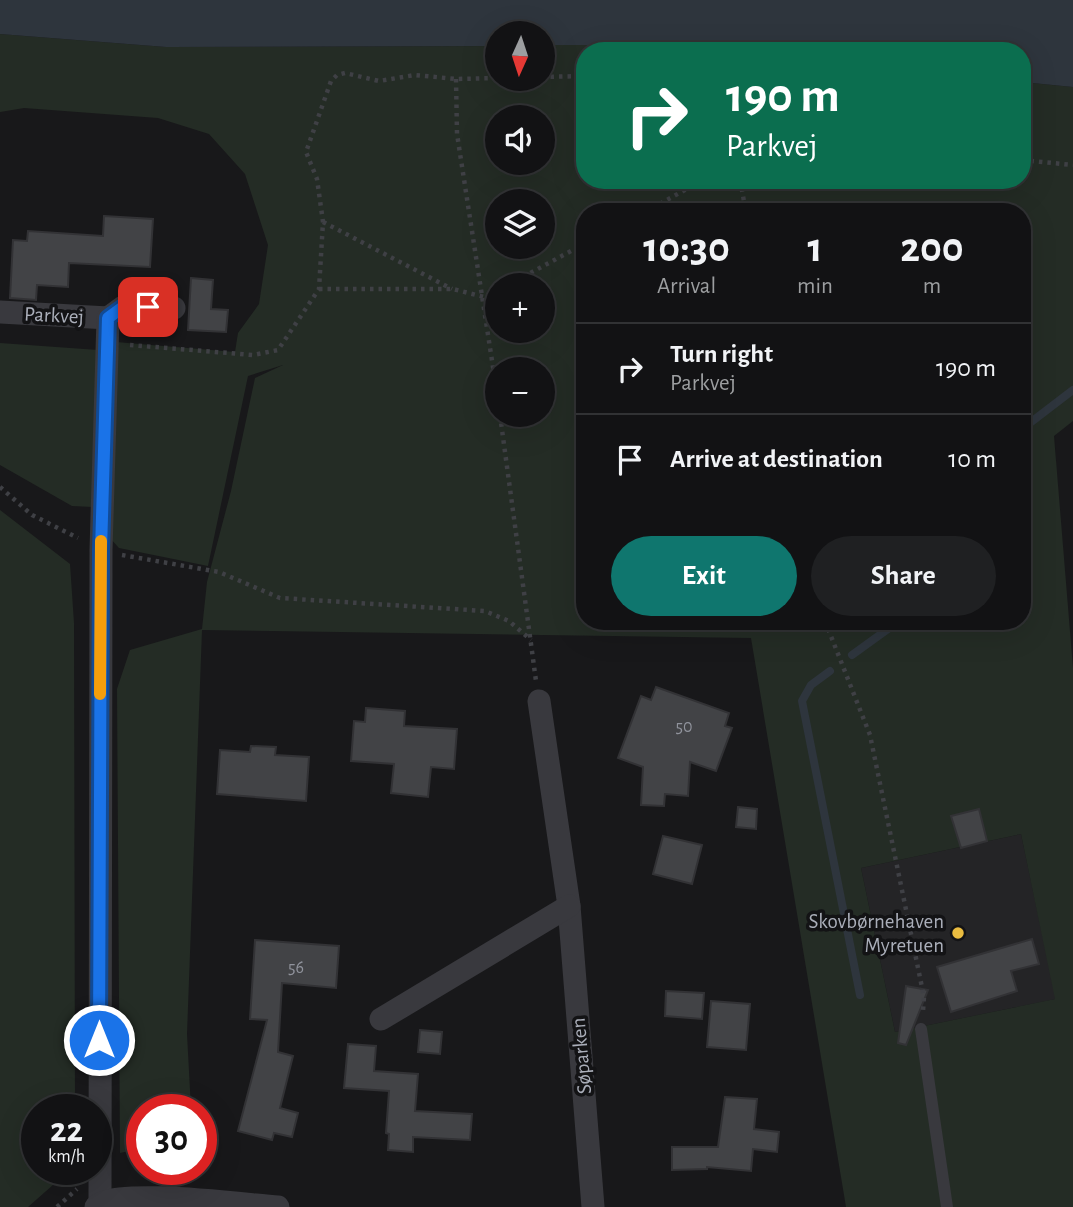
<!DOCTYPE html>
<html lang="en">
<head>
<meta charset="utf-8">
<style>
  :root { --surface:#121214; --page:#1f2022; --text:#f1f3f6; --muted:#9c9ea0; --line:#313234; --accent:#0f766e }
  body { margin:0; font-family:"Alegreya Sans",sans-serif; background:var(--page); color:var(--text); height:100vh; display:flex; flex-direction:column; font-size:26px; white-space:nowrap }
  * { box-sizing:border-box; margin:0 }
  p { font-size:23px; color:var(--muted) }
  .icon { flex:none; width:38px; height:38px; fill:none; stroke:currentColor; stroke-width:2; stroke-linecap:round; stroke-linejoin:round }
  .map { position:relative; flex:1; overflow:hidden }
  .sheet { position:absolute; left:576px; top:203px; width:455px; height:427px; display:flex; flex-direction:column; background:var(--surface); border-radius:28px; box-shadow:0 7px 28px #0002,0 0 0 2px var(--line) }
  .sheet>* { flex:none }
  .hud { position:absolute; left:576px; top:42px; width:455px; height:147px; border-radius:28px; box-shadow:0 7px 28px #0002,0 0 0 2px var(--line); background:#0b6e4f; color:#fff; overflow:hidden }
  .needle { width:46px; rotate:183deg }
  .buttons { position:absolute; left:485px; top:21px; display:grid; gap:14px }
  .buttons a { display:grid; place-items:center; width:70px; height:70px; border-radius:50%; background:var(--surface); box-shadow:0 7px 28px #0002,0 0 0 2px var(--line); font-size:35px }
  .speed { position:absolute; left:21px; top:1094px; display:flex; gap:14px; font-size:35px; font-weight:700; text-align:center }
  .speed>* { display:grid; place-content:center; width:91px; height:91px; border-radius:50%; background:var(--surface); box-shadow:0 7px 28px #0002,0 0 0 2px var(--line); line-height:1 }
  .speed small { font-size:18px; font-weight:400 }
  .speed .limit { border:10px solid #d22; background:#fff; color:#111 }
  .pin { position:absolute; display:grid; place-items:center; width:60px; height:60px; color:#fff; margin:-30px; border-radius:14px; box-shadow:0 4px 10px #0006 }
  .me { position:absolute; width:77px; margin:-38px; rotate:0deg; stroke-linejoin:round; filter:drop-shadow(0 0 5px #0008) }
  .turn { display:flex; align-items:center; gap:24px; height:147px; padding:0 35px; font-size:32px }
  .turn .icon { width:91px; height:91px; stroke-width:2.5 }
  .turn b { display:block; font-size:49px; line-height:60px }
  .eta { display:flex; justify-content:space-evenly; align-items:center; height:119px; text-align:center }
  .eta b { font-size:42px; font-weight:700; line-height:49px }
  .primary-button { display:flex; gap:14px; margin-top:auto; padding:14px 35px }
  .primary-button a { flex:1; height:80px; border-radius:42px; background:var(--accent); color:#fff; font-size:28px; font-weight:700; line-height:80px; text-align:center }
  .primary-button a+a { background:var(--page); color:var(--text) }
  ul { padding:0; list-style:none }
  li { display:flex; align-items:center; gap:21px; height:91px; padding:0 35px; border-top:2px solid var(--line) }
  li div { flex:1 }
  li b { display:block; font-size:26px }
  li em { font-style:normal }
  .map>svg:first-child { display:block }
  .built { fill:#242426 }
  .green { fill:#242c25; fill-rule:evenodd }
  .water { fill:#2e353d }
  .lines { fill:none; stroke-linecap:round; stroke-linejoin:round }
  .stream { stroke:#2e353d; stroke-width:8 }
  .building { fill:#424346; stroke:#323235; stroke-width:2 }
  .path { stroke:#3f4045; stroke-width:4.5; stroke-dasharray:3.5 5; stroke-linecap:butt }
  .lane { stroke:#39393e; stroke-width:12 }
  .street { stroke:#39393e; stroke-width:23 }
  .route-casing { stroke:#114b97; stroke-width:18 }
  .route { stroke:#1a73e8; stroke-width:12 }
  .slow { stroke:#f59e0b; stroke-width:12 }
  .poi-dot { fill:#eabc40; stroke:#131315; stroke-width:2.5 }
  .labels { text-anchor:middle; stroke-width:7; stroke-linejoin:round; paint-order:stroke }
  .number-label { font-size:18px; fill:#90939c }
  .street-label { font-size:21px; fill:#aaaeb9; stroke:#131315 }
  .poi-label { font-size:21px; fill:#aaaeb9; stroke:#131315; text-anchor:end }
</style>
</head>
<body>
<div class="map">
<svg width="1073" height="1207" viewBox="0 0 1073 1207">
  <rect width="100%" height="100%" fill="#18181a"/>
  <!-- built -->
  <polygon class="built" points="1021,834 1056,999 895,1032 861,868"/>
  <!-- green -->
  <g class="green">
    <path d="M0,34L166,47L497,46V79H542L543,45H651L710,51H584V180H1022V82L1073,87V421L1054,436L1073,668V1207H846L751,638L202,630L187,1034L191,1109L142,1110V1148L120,1153L117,689L130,650L202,629L207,582L231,491L255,378L283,365L248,376L208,566L119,548L109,537L116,342L235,352L238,333L259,304L268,245L245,174L209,134L158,118L24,108L0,112ZM497,117H542V163H497ZM497,201H542V247H497ZM584,212H1022V621H584ZM497,285H542V331H497ZM497,369H542V415H497ZM1021,834L1055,999L895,1032L861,868Z"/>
    <polygon points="0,343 98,350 93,507 72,506 0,465"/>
    <polygon points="0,510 70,564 74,623 75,1109 37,1110 37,1169 71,1169 28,1207 0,1207"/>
  </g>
  <!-- water -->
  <polygon class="water" points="0,0 1073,0 1073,87 1022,82 1022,51 710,51 651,45 543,45 542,33 497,33 497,46 166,47 0,34"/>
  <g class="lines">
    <!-- stream -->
    <g class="stream">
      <polyline points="1022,429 1073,390"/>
      <polyline points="852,655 899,621"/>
      <polyline points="830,671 811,685 802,701 860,995"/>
    </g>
  </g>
  <!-- building -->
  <g class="building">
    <polygon points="104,216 153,219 150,267 69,263 68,287 37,285 36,300 10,298 13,240 27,241 28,231 103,236"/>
    <polygon points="191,278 213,280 211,309 228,310 226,332 188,330"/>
    <polygon points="656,687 729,713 725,726 732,728 716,771 690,762 688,796 665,794 664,806 641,805 643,767 618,758 641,696 651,700"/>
    <polygon points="366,708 405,711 404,726 457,729 454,769 431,767 428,797 391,793 394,764 351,761 354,721 365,722"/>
    <polygon points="251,746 276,747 275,755 309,757 306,801 217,794 220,750 250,752"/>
    <polygon points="738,807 757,809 756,829 736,827"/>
    <polygon points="979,809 987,841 961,848 951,816"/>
    <polygon points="663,836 702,845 692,884 653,874"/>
    <polygon points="1032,939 1039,964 1011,971 1017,991 951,1012 937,967"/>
    <polygon points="255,940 339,946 336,988 282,983 278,1052 293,1056 280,1108 298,1113 292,1137 274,1133 272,1140 238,1131 267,1020 250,1019"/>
    <polygon points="906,986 928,990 906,1045 898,1043"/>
    <polygon points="666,991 704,993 702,1019 665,1016"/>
    <polygon points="711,1001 750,1004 746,1050 707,1047"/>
    <polygon points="420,1030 442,1032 440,1054 418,1052"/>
    <polygon points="348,1044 376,1046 374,1071 418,1074 415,1111 472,1114 470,1140 413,1137 413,1152 388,1150 389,1134 386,1133 389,1091 344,1088"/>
    <polygon points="725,1097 757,1099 754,1129 779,1132 777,1152 753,1149 751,1171 707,1167 707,1169 672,1170 672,1147 718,1147"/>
  </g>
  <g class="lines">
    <!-- path -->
    <g class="path">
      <polyline points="542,77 584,76"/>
      <polyline points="456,79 457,134 497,393"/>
      <polyline points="1022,160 1073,165"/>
      <polyline points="740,180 746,212"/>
      <polyline points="645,212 694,185 698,180"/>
      <polyline points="323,222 452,289"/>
      <polyline points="508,285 584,244"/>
      <polyline points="319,289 453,289 484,297 497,291"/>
      <polyline points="130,345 253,355 278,350 319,289 323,222 317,179 306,152 331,81 337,75 345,73 379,81 415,75 456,79 497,78"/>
      <polyline points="500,415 536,681"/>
      <polyline points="0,487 32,515 78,538"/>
      <polyline points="122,555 219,572 280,598 485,611 509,621 531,640"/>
      <polyline points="825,621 870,735 924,997 923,1011"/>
      <polyline points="57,1207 77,1189"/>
    </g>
    <!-- lane -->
    <polyline class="lane" points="921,1029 947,1207"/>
    <!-- street -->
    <g class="street">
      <polyline points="0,312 108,318 123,307 174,308"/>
      <polyline points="539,701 569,906 593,1207"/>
      <polyline points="381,1019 569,906"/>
      <polyline points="100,1202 101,550 108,318"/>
      <path d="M96,1207C114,1187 247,1205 278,1207"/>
    </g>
  </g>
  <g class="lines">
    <defs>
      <polyline id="route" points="99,1040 101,550 108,318 123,307 148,307"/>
    </defs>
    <!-- route casing -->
    <use href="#route" class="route-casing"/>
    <!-- route -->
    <use href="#route" class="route"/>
    <!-- slow -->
    <polyline class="slow" points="100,694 101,541"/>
  </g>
  <!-- markers -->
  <circle class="poi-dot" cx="958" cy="933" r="7"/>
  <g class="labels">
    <!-- number labels -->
    <g class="number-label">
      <text x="684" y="732">50</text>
      <text x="296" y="973">56</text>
    </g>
    <!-- street labels -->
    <g class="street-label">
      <text transform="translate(54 315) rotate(3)" y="7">Parkvej</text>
      <text transform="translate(581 1056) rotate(-95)" y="7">Søparken</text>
    </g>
    <!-- poi labels -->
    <g class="poi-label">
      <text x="944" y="928">Skovbørnehaven<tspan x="944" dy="24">Myretuen</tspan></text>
    </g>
  </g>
</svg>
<div class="buttons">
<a><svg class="needle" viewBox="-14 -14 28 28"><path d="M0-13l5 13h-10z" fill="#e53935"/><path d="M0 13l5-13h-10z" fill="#9c9ea0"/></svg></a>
<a><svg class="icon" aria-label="sound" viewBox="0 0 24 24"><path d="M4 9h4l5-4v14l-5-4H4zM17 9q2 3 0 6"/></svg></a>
<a><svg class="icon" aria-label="layers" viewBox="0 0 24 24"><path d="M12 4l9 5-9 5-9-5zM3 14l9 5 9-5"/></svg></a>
<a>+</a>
<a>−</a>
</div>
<div class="speed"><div>22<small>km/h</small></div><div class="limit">30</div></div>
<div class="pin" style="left:148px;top:307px;background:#d93025"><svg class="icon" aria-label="arrive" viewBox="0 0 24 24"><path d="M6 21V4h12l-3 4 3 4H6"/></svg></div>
<svg class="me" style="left:99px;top:1040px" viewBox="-20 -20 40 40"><circle r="17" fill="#1a73e8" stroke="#fff" stroke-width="3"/><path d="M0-11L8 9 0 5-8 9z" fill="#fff"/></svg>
<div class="hud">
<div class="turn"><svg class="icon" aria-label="right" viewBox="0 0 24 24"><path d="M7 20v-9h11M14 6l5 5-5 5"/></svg><div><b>190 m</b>Parkvej</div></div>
</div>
<section class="sheet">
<div class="eta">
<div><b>10:30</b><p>Arrival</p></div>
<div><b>1</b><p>min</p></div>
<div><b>200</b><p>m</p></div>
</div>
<ul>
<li><svg class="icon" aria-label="right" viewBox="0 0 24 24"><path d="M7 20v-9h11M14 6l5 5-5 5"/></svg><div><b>Turn right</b><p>Parkvej</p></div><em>190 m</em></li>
<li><svg class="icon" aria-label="arrive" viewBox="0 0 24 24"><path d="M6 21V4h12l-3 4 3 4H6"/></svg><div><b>Arrive at destination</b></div><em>10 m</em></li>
</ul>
<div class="primary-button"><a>Exit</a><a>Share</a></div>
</section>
</div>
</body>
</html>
